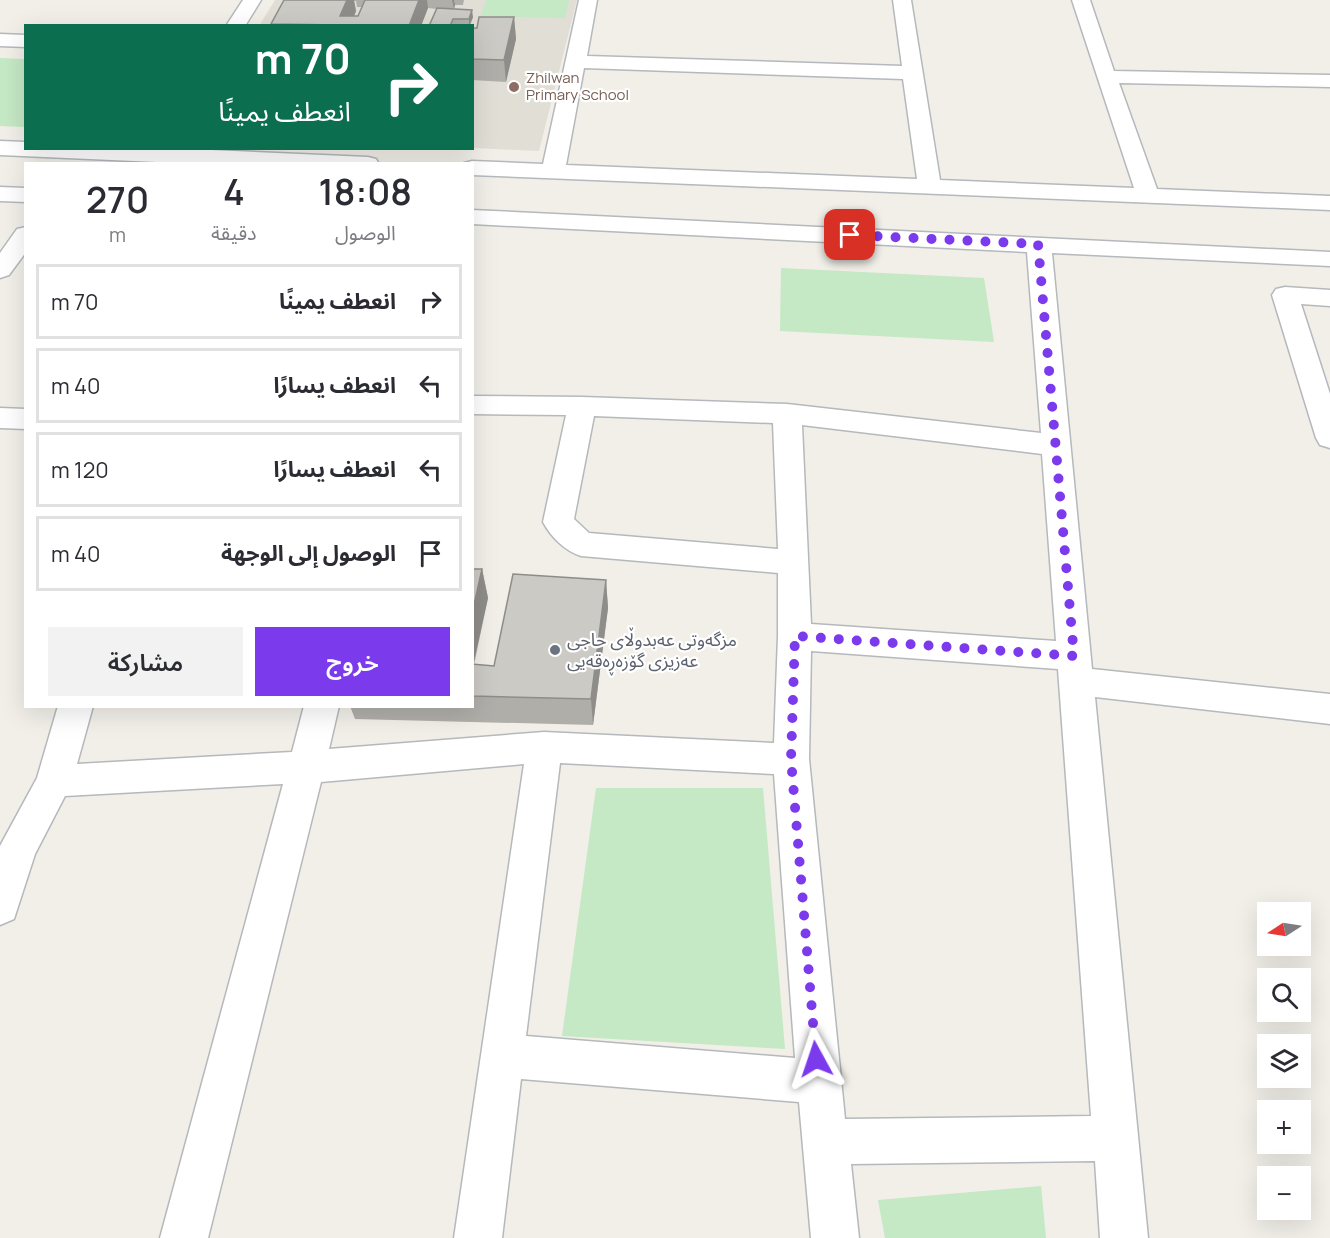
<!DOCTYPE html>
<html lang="ar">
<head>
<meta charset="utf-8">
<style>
  :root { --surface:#fff; --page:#f2f2f3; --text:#2b2b33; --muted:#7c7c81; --line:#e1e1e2; --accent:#7c3aed }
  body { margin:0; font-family:Manrope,"Noto Sans Arabic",sans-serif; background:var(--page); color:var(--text); direction:rtl; height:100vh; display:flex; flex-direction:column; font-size:22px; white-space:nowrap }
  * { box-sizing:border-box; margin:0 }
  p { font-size:20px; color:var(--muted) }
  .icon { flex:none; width:33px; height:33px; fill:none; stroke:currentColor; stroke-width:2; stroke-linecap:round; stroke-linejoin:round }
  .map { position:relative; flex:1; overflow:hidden; direction:ltr }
  .sheet { position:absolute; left:24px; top:162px; width:450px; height:546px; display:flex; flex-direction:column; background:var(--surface); border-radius:0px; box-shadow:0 6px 24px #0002; direction:rtl }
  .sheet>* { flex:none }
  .hud { position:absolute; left:24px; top:24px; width:450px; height:126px; border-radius:0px; box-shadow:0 6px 24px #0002; direction:rtl; background:#0b6e4f; color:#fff; overflow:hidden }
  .needle { width:39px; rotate:258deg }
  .buttons { position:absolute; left:1257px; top:902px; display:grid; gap:12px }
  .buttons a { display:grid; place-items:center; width:54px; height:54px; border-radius:0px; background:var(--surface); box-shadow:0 6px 24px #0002; font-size:30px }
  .pin { position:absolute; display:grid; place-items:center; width:51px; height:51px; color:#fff; margin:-26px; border-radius:12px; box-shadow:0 3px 9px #0006 }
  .me { position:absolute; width:66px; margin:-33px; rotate:355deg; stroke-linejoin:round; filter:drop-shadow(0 0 4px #0008) }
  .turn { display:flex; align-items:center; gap:21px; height:126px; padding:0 24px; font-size:27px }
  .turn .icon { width:78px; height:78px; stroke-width:2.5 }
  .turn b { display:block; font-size:42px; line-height:51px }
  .eta { display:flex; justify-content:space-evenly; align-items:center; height:102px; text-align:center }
  .eta b { font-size:36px; font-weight:600; line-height:42px }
  .cta { display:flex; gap:12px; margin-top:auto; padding:12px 24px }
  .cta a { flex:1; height:69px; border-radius:0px; background:var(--accent); color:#fff; font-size:24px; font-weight:600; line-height:69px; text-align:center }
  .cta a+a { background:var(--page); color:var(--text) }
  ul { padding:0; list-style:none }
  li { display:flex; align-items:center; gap:18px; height:75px; margin:0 12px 9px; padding:0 12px; border:3px solid var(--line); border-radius:0px }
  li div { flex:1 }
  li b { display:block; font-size:22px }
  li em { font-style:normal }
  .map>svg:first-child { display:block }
  .education { fill:#e1ded6 }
  .green { fill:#c5e8c5 }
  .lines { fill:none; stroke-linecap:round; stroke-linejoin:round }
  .minor-casing { stroke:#b5b8bc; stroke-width:3 }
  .minor { fill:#fff; fill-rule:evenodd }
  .wall { fill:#afaea9; fill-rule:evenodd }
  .shaded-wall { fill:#8f8d8a }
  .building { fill:#cccac5; stroke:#8f8d8a; stroke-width:1.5 }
  .route { stroke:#7c3aed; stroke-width:10; stroke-dasharray:0 18 }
  .education-dot { fill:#8d6e63; stroke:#fff; stroke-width:2 }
  .worship-dot { fill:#6b7280; stroke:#fff; stroke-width:2 }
  .labels { text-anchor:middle; stroke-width:4.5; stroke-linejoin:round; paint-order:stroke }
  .far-education-label { font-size:15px; fill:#785e54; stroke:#fff; text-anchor:start }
  .worship-label { font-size:18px; fill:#5b616d; stroke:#fff; text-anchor:start }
</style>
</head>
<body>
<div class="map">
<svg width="1330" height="1238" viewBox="0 0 1330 1238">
  <rect width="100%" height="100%" fill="#f1efe8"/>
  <!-- education -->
  <polygon class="education" points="275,0 577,0 539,151 473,148 472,26 259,26"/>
  <!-- green -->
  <g class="green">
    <polygon points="486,0 569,0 565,18 481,16"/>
    <polygon points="0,58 25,59 25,127 0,126"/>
    <polygon points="781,268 984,278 994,342 780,331"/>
    <polygon points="596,788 763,788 785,1049 562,1036"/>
    <polygon points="1041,1186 1046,1238 885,1238 878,1200"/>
  </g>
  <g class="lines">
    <defs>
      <g id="minor">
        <polygon points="243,0 261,0 245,26 226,26"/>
        <path d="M579,0H597L587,56L902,66L893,0H911L940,180L1134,188L1072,0H1090L1114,71L1330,75V87L1119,83L1157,189L1330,196V210L472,175V164L464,163L472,161L543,164ZM584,68L903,79L917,179L566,165Z"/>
        <polygon points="0,34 26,35 26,47 0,46"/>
        <polygon points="0,141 26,142 26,148 167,148 368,157 376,159 379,164 201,164 0,155"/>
        <polygon points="0,187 26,188 26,202 0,201"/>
        <path d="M472,210L1330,252V266L1052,253L1092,669L1330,694V724L1095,697L1148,1238H1100L1095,1161L851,1164L859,1238H811L799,1102L521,1079L502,1238H454L524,764L321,782L208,1238H160L283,784L65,796L35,854L14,919L0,925V846L37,778L58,706H93L77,764L292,752L304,706H339L329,749L544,732L774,743L778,636V573L581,556C565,551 551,537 543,522L566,415L472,414V396L582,397L787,404L1041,433L1027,252L472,224ZM594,416L773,423L778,549L589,533L574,519ZM802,425L1042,454L1056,641L811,624ZM811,651L1058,669L1091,1116L845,1119L809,759ZM560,763L774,774L795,1058L526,1036Z"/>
        <polygon points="26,227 26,252 9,275 0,278 0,253 17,229"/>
        <polygon points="1285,287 1330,290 1330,306 1301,304 1330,394 1330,448 1320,445 1316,438 1272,295 1276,289"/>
        <polygon points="0,408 26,409 26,429 0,428"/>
      </g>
    </defs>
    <!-- minor casing -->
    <use href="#minor" class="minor-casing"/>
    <!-- minor -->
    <use href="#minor" class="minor"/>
  </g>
  <!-- wall -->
  <g class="wall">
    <path d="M284,0H464L463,5H455L454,9L473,17L470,26H429L437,9L428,8L421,26H271V24ZM354,1H356L357,7H362L358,16H354L356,11Z"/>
    <polygon points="514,17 516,39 506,82 472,80 472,28 477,28"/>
    <polygon points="472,569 482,569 488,598 474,665 494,666 606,580 608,608 593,725 355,719 350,706 472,706"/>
  </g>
  <!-- shaded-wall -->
  <g class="shaded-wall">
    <polygon points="347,0 354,0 356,11 350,26 340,16"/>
    <polygon points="419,0 427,0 428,8 421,26 409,26"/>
    <polygon points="452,0 454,0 455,5 454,9"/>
    <polygon points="472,10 473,17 469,26 469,19"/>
    <polygon points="514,17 516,39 506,82 504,60"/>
    <polygon points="482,569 488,598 472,670 472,614"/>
    <polygon points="606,580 608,608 593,725 591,699"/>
  </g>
  <!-- building -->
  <g class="building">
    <polygon points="284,0 347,0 340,16 358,16 365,0 419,0 409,26 271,24"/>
    <polygon points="437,8 472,10 469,19 453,19 450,26 429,26"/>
    <polygon points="479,17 514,17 504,60 472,59 472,28 477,28"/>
    <polygon points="472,569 482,569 472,614"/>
    <polygon points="513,574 606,580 591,699 472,696 472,664 494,666"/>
  </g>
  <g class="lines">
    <!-- route -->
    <polyline class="route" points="816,1059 791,759 795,636 1074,656 1038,244 850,235"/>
  </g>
  <!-- markers -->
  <circle class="education-dot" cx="514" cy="87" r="6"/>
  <circle class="worship-dot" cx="555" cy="650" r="6"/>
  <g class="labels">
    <!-- far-education labels -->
    <g class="far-education-label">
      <text x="526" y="83">Zhilwan<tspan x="526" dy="17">Primary School</tspan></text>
    </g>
    <!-- worship labels -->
    <g class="worship-label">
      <text x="567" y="646">مزگەوتی عەبدوڵای حاجی<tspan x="567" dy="21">عەزیزی گۆزەڕەقەیی</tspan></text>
    </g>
  </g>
</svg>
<div class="buttons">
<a><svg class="needle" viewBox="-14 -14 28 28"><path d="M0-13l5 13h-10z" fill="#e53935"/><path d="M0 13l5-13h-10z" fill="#7c7c81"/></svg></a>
<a><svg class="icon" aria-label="search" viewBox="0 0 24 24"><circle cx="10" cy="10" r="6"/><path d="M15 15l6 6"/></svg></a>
<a><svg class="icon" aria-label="layers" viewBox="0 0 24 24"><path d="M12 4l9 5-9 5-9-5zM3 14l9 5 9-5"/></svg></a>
<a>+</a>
<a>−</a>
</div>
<div class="pin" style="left:850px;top:235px;background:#d93025"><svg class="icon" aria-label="arrive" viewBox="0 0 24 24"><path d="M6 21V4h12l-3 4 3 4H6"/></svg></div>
<svg class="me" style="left:816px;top:1059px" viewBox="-20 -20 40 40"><path d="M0-17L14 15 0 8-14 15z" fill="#7c3aed" stroke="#fff" stroke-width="4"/></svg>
<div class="hud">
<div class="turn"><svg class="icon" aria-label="right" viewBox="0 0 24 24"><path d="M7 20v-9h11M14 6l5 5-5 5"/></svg><div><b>70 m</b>انعطف يمينًا</div></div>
</div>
<section class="sheet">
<div class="eta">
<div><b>18:08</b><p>الوصول</p></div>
<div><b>4</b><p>دقيقة</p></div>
<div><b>270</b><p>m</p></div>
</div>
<ul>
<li><svg class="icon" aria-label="right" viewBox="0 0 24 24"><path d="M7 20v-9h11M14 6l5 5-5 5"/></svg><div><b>انعطف يمينًا</b></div><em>70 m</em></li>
<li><svg class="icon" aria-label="left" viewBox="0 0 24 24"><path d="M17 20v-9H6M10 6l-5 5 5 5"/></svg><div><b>انعطف يسارًا</b></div><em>40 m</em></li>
<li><svg class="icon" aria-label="left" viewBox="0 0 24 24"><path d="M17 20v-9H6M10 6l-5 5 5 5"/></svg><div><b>انعطف يسارًا</b></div><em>120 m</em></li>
<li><svg class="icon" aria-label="arrive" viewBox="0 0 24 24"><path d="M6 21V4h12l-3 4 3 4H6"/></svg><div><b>الوصول إلى الوجهة</b></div><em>40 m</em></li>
</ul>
<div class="cta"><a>خروج</a><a>مشاركة</a></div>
</section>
</div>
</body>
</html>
